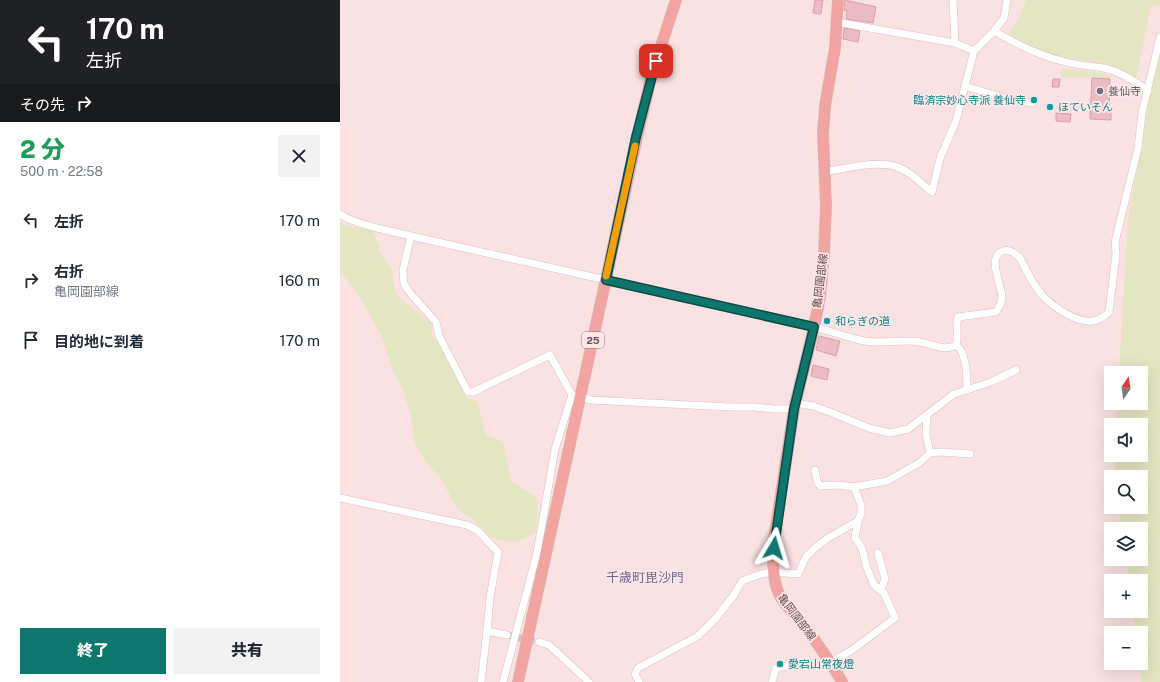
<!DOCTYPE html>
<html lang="ja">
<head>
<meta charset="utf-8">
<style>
  :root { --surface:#fff; --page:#f2f2f3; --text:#1f2937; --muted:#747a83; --accent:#0f766e }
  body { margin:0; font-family:"Public Sans","Noto Sans JP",sans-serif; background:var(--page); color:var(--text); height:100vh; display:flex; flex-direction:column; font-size:15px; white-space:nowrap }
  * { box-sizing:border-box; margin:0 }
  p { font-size:13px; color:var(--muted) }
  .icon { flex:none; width:22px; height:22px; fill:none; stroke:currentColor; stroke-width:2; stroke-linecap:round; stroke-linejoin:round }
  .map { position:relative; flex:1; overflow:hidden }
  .details { display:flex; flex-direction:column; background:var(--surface); width:340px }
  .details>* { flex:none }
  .top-card { background:#202124; color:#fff; overflow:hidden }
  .needle { width:26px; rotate:13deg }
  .fabs { position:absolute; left:764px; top:366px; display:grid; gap:8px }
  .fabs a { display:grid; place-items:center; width:44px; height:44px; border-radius:0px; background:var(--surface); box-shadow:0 4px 16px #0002; font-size:20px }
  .pin { position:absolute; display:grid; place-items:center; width:34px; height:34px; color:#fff; margin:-17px; border-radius:8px; box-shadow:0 2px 6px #0006 }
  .me { position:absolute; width:44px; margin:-22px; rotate:7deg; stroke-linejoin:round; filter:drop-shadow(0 0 3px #0008) }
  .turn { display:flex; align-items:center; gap:14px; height:84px; padding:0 20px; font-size:18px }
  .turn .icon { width:52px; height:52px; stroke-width:2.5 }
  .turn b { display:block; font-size:28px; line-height:34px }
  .then { display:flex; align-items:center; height:38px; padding:0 20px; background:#0003; gap:8px; font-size:15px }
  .round { display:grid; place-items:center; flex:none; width:42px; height:42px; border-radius:0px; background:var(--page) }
  .head { display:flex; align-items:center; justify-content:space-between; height:68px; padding:0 20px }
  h1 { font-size:24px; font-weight:800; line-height:30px; color:#1e9e55 }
  .cta { display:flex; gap:8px; margin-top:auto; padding:8px 20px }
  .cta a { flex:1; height:46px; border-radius:0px; background:var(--accent); color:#fff; font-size:16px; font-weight:800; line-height:46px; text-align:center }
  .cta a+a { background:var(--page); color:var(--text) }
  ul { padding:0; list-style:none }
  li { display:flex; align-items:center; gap:12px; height:60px; padding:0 20px }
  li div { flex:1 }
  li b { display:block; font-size:15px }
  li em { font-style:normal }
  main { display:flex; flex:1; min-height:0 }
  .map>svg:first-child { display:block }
  .green { fill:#e4e5c2 }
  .building { fill:#ecbcc4; stroke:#dc9eaa }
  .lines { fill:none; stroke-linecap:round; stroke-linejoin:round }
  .street-tunnel { stroke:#d6bcbd; stroke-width:7; stroke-dasharray:7 3.5; stroke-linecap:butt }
  .street-casing { stroke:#dcbec2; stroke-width:8 }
  .primary-casing { stroke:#cec2c4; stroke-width:12 }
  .street { stroke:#fff; stroke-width:7 }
  .primary { stroke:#f2a5a0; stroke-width:11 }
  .route-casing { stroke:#0a4d48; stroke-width:10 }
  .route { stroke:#0f766e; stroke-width:7 }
  .slow { stroke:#f59e0b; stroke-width:7 }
  .worship-dot { fill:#6b7280; stroke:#fde8e7; stroke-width:1.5 }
  .culture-dot { fill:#0f9aa8; stroke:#fde8e7; stroke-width:1.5 }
  .labels { text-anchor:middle; stroke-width:3.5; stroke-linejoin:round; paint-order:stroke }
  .shield { fill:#fde8e7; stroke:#997a7f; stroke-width:1 }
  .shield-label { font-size:10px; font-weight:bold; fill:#6e4b52 }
  .worship-label { font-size:11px; fill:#5b616d; stroke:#fde8e7; text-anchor:start }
  .culture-label { font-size:11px; fill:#0d838f; stroke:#fde8e7; text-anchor:start }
  .street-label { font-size:11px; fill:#6e4b52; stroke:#fde8e7 }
  .quarter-label { font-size:13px; fill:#6b6790; stroke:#fde8e7 }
</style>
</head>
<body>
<main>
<section class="details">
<div class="top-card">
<div class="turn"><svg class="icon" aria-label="left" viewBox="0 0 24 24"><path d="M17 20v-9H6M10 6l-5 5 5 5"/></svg><div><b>170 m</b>左折</div></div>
<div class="then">その先<svg class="icon" aria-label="right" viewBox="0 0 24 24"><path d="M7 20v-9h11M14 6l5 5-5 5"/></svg></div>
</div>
<div class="head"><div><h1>2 分</h1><p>500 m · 22:58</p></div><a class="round"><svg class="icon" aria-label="close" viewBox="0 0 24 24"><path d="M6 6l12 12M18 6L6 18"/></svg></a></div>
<ul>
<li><svg class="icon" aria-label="left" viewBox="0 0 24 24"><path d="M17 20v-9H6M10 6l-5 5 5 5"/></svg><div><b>左折</b></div><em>170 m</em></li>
<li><svg class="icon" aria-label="right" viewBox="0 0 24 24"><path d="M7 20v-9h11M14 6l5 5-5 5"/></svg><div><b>右折</b><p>亀岡園部線</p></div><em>160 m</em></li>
<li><svg class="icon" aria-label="arrive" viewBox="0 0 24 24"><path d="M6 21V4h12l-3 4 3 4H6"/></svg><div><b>目的地に到着</b></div><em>170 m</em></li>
</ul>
<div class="cta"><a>終了</a><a>共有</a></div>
</section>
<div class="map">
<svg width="820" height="682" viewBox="0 0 820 682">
  <rect width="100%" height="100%" fill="#f9e2e1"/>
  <!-- green -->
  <g class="green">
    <polygon points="686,0 820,0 820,7 811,5 796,79 779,70 753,62 720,57 676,41 669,32 678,20"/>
    <polygon points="820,47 820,682 802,682 799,663 801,663 801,633 795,633 793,611 801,611 801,581 789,581 786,559 801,559 801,529 782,529 779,507 801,507 801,477 775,477 774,455 801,455 801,425 776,425 777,403 801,403 801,373 779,373 788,219 810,95"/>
    <polygon points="721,68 755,72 769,75 770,78 721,77"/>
    <path d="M0,222L3,225L33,230L41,254L52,270L55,290L57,296L92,324V337L98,342L127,398L137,401L146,435L163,442L171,480C179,489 190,491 198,499L196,532L178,542L157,540L150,537L136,522L118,509L100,478L86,462L75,444L71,416L63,390L53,371L42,337L21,299L4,276L0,275Z"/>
  </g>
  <!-- building -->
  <g class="building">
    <polygon points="475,0 483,0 481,14 473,13"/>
    <polygon points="505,0 536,7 533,23 506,19 507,11 504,10"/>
    <polygon points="504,28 520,31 518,42 503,39"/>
    <polygon points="752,78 770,79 769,107 771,107 771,120 750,119"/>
    <polygon points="713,79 720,79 719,87 712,87"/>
    <polygon points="716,113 731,114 730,122 716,121"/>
    <polygon points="479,336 500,341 496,356 476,350"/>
    <polygon points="473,365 489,369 487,380 471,376"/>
  </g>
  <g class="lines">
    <!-- street-tunnel -->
    <polyline class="street-tunnel" points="167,635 199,642"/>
    <defs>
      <g id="street">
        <polyline points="613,0 615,43"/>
        <polyline points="496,22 615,43 634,51"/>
        <path d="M654,31C676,44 698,55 722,61C736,65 750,66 764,68C781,72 795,81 808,91"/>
        <polyline points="625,86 671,100 692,103"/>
        <path d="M483,172C505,169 539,159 560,168C572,173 582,184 592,192L600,158L616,121L634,51L654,31L664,18L667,0"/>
        <path d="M0,214C15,225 52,231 71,236L474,327C491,331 508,338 525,341C543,344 564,339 580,342C593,344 604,352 616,345C619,337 615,326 618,317L656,312C659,308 662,303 662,297C662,286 646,256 663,251C670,249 676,254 680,258C686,270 693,285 702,295C713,307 736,323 753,321C759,320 765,316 769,312L776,254L775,242L798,148L802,113L820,37"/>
        <polyline points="71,236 63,270 64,284 70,293 96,322 99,336 128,392 133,392 210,355 232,395"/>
        <path d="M616,345C627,353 627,377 627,390"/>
        <polyline points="455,403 473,406 490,412 529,428 550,433 568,429 614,394 651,382 676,370"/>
        <polyline points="587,416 586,434 590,453"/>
        <polyline points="475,470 477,481 480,486 497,485 514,487 547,481 579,463 590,453 601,452 630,454"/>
        <polyline points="0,498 127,525 137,530 158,552 150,598 147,631 167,635"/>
        <polyline points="538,553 545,579 541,590"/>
        <polyline points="199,642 209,645 249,682"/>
        <polyline points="141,682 147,631"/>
        <polyline points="163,682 197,553 215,449 232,395 251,400 389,407 414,407 434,409 454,409"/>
        <polyline points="299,682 295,674 298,668 358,636 376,618 394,595 402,581 421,574 433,572 458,574 466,557 475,548 488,538 518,521 521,514 521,505 514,487"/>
        <polyline points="432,682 436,668 447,666 491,662 512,650 555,618 544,593 534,585 526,565 522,548 515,538 518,521"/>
      </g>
      <g id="primary">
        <path d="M498,0L495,48L485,106L483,134L486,206L484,255L480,297L474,327L454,409L434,539C433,555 432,570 436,586C440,601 452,611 462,623C477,643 490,660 502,682"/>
        <polyline points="178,682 297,137 312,74 336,0"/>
      </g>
    </defs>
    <!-- street casing -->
    <use href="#street" class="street-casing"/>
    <!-- primary casing -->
    <use href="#primary" class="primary-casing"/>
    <!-- street -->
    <use href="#street" class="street"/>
    <!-- primary -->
    <use href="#primary" class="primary"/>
  </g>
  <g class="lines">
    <defs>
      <polyline id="route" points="316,61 296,137 266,280 474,327 454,409 434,548"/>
    </defs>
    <!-- route casing -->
    <use href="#route" class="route-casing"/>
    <!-- route -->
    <use href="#route" class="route"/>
    <!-- slow -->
    <polyline class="slow" points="266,276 295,146"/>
  </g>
  <!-- markers -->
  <circle class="worship-dot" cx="760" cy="91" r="4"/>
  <g class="culture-dot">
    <circle cx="694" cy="100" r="4"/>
    <circle cx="710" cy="107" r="4"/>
    <circle cx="487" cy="321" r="4"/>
    <circle cx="440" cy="664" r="4"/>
  </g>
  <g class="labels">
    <!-- shield labels -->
    <rect class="shield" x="242" y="332" width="22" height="16" rx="3"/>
    <g class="shield-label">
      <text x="253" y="344">25</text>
    </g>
    <!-- worship labels -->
    <g class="worship-label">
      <text x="768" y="95">養仙寺</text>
    </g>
    <!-- culture labels -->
    <g class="culture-label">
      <text x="686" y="104" text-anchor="end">臨済宗妙心寺派 養仙寺</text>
      <text x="718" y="111">ほていそん</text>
      <text x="495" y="325">和らぎの道</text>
      <text x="448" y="668">愛宕山常夜燈</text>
    </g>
    <!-- street labels -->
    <g class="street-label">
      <text transform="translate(480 281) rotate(-83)" y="4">亀岡園部線</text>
      <text transform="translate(457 617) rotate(53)" y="4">亀岡園部線</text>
    </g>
    <!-- quarter labels -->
    <g class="quarter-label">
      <text x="305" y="582">千歳町毘沙門</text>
    </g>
  </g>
</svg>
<div class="fabs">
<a><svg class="needle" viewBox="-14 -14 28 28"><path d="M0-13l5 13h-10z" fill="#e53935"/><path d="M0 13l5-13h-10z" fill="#747a83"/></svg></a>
<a><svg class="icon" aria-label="sound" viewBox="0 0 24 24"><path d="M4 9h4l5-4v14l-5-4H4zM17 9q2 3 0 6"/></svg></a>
<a><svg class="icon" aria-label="search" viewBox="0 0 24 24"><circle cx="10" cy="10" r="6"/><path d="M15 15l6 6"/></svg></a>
<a><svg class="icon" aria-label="layers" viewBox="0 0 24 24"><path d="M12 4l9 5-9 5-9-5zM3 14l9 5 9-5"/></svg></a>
<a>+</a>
<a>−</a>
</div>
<div class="pin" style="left:316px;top:61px;background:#d93025"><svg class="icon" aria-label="arrive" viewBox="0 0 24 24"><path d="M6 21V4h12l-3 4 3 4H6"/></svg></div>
<svg class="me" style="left:434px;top:548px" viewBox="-20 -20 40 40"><path d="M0-17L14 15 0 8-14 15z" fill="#0f766e" stroke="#fff" stroke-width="4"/></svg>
</div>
</main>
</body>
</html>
